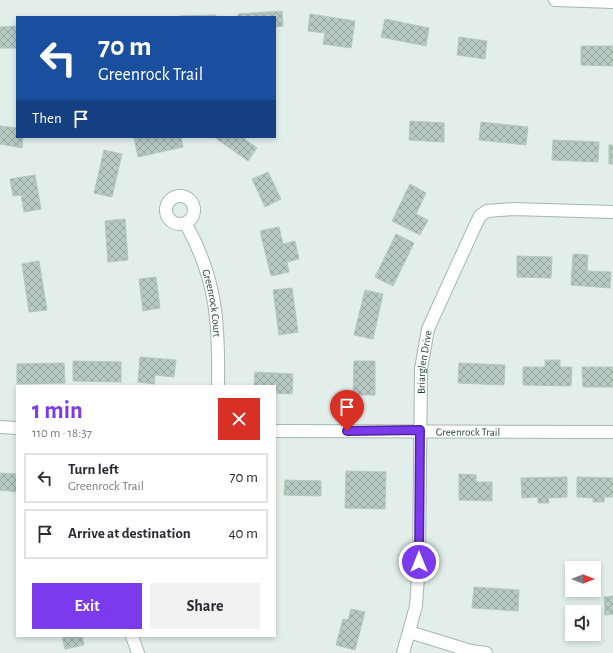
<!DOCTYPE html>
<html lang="en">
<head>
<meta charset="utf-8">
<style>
  :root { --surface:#fff; --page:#f2f2f3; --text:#2b2b33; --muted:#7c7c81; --line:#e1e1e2; --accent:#7c3aed }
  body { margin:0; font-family:"Alegreya Sans",sans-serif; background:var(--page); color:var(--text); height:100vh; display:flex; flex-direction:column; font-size:15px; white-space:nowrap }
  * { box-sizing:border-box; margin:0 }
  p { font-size:13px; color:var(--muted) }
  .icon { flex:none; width:22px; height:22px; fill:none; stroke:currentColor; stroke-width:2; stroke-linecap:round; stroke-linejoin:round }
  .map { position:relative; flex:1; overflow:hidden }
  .details { position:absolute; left:16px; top:385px; width:260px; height:252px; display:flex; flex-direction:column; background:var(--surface); border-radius:0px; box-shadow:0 2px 6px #0003 }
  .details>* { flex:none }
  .top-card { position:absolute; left:16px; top:16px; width:260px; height:122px; border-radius:0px; box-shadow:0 2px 6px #0003; background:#1a4fa0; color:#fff; overflow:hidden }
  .needle { width:26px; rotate:90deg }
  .tools { position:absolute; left:565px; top:561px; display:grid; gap:8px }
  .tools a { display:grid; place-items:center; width:36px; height:36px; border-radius:0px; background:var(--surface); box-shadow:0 2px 6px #0003; font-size:20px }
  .pin { position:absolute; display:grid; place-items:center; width:34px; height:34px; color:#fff; margin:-41px -17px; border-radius:50% 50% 50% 0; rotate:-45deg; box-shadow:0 0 4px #0007 }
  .pin .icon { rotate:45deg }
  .me { position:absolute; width:44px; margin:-22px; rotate:0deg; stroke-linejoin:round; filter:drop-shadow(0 0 3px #0008) }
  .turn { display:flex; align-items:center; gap:14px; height:84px; padding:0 16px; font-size:18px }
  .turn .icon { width:52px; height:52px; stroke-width:2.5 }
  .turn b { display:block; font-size:28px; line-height:34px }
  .then { display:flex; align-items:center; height:38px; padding:0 16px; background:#0003; gap:8px; font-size:15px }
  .round { display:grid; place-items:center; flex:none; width:42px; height:42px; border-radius:0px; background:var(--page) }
  .headline { display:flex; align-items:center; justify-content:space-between; height:68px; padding:0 16px }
  h1 { font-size:24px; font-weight:700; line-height:30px; color:var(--accent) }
  .button { display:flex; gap:8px; margin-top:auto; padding:8px 16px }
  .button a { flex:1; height:46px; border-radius:0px; background:var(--accent); color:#fff; font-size:16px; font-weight:700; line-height:46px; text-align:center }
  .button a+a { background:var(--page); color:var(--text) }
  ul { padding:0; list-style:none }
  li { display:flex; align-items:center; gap:12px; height:50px; margin:0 8px 6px; padding:0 8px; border:2px solid var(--line); border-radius:0px }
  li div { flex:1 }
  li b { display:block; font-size:15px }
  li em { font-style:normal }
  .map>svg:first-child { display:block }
  .building { fill:url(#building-cross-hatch); stroke:#b4c8c0 }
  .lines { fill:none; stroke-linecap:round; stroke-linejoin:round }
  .street-casing { stroke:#a4b7b1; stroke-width:14 }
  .street { stroke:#fff; stroke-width:12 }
  .route-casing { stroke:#51269a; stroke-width:10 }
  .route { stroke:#7c3aed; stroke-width:7 }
  .labels { text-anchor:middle; stroke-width:4; stroke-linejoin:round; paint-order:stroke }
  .street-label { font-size:11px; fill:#204139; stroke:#f4faf7 }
</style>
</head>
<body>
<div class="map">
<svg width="613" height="653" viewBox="0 0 613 653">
  <defs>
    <pattern id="building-cross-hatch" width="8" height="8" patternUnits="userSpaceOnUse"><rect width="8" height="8" fill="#b7c9c2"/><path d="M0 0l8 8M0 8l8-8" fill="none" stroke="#94a59f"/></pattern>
  </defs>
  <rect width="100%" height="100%" fill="#e2eee9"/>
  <!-- building -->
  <g class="building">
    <polygon points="282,11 283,26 275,27 275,17 238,17 238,14"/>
    <polygon points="310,14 355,21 351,48 323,44 325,33 308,31"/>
    <polygon points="216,15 216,17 180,17 180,16"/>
    <polygon points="385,19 429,28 426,46 381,37"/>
    <polygon points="17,26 17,48 0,48 0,27"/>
    <polygon points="459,37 487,41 485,59 457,55"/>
    <polygon points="581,46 613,46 613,66 581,65"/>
    <polygon points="410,121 444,123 444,142 409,140"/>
    <polygon points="481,122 528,127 526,145 479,140"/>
    <polygon points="0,126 17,128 17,137 23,137 22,148 0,144"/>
    <polygon points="139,137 181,137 183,147 138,157 134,138"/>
    <polygon points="214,137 242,137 257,148 248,161"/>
    <polygon points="553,140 599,142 598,162 552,160"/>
    <rect x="609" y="145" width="4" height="19"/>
    <polygon points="104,150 122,154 112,197 94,193"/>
    <polygon points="268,172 281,199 265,207 252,179"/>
    <polygon points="35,175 41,209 24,212 21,195 13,196 10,179"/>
    <polygon points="410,184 426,193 416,214 428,220 420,235 392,221"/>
    <polygon points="125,219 128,260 108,262 105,221"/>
    <polygon points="279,227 283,244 295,241 299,259 287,262 289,272 271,276 260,231"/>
    <polygon points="396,234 414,243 393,286 375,277"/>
    <polygon points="573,254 588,255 587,271 611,272 610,288 571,285"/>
    <polygon points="517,256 552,257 551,278 517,277"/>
    <polygon points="39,261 47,310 29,312 22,264"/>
    <polygon points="156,277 160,308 143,311 139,279"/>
    <polygon points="292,288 298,332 279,335 273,290"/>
    <polygon points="365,290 383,294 373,339 354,335"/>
    <polygon points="140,357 176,360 174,377 155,375 154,384 138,382"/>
    <polygon points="545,360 560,360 560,367 572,367 571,386 523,385 523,367 545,367"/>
    <polygon points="73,361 121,362 121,382 73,381"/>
    <polygon points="354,361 375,361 375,395 353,395"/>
    <polygon points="64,363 65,383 17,384 17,364"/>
    <polygon points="459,363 505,365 504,385 458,383"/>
    <polygon points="582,367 613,367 613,387 583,387"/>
    <polygon points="255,372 293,374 292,394 275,393 275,386 254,386"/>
    <polygon points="346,471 386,472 385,509 345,508"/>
    <polygon points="0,473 17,474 17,492 0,490"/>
    <polygon points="459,474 476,475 476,482 492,482 492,501 459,500"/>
    <polygon points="567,477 567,497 548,498 549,503 538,503 538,497 522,498 521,478"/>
    <polygon points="577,477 613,478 613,497 604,497 604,502 593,502 593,498 577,497"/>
    <polygon points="285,480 321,481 321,496 284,495"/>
    <polygon points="474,587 519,590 518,611 472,608"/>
    <polygon points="613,596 613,614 605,615 604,597"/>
    <polygon points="351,609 365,612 355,650 336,645 343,619 348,620"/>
    <polygon points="62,636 82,636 84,645 65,649"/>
  </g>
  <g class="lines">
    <defs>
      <g id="street">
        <polyline points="555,0 613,2"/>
        <circle cx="180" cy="210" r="14"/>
        <path id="s1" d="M186,224C217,280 219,324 218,386"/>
        <polyline points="0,427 17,428"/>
        <path id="s2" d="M275,431L613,432"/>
        <polyline points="409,632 471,651 486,653"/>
        <polyline points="132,636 138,653"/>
        <path id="s3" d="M403,653L416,606L419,562L421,369L428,329L475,226L480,216L487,211L513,209L613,212"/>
      </g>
    </defs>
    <!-- street casing -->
    <use href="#street" class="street-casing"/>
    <!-- street -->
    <use href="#street" class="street"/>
  </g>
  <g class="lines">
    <defs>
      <polyline id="route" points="347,431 420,430 419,562"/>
    </defs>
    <!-- route casing -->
    <use href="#route" class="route-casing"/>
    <!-- route -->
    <use href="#route" class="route"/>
  </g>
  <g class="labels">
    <!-- street labels -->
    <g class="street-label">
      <text dy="4" stroke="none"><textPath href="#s1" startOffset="84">Greenrock Court</textPath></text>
      <text dy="4" stroke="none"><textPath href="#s3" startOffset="293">Briarglen Drive</textPath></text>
      <text dy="4" stroke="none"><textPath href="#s2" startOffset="193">Greenrock Trail</textPath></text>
    </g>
  </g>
</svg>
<div class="tools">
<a><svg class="needle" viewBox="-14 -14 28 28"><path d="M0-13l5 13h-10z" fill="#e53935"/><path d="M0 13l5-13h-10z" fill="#7c7c81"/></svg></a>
<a><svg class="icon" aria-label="sound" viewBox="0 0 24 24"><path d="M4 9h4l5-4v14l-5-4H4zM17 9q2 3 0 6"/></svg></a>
</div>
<div class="pin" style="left:347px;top:431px;background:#d93025"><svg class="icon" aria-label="arrive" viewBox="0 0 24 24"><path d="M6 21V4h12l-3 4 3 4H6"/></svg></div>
<svg class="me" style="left:419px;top:562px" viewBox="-20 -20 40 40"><circle r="17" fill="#7c3aed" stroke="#fff" stroke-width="3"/><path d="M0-11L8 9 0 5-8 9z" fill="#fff"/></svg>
<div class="top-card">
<div class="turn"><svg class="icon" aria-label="left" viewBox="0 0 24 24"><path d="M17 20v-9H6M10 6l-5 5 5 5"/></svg><div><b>70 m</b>Greenrock Trail</div></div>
<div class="then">Then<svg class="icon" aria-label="arrive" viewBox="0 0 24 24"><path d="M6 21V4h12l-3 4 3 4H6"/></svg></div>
</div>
<section class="details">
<div class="headline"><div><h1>1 min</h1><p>110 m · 18:37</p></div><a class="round" style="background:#d93025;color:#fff"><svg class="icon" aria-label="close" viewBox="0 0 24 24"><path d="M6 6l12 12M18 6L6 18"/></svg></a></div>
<ul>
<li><svg class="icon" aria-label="left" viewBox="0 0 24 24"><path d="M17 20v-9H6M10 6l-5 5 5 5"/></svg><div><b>Turn left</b><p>Greenrock Trail</p></div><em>70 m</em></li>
<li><svg class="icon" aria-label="arrive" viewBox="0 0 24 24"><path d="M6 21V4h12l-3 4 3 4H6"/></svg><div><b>Arrive at destination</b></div><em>40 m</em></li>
</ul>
<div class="button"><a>Exit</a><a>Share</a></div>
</section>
</div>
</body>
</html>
